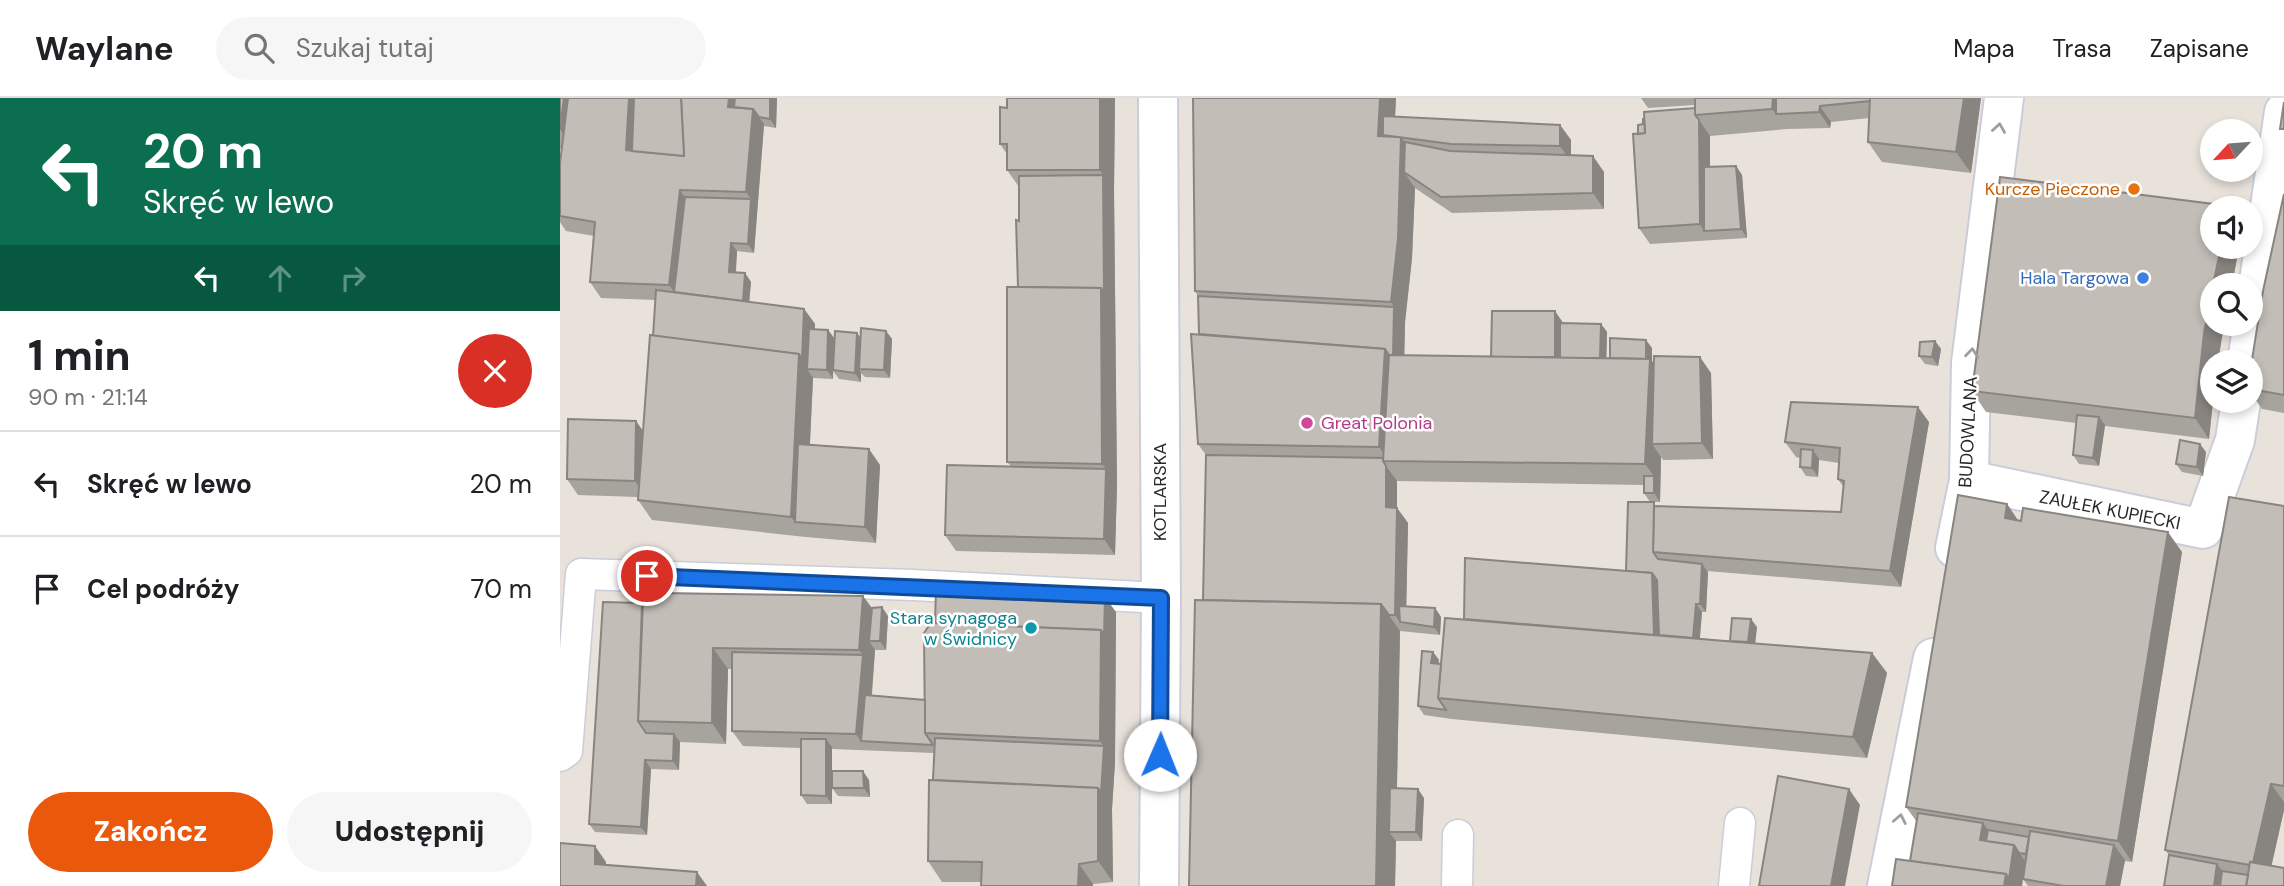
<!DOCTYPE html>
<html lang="pl">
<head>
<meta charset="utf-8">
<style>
  :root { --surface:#fff; --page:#f6f6f6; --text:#202124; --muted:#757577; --line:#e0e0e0; --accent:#ea580c }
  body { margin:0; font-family:"DM Sans",sans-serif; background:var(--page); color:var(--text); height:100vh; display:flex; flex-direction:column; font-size:26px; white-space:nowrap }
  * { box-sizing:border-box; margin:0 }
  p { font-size:23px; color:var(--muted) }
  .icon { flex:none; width:38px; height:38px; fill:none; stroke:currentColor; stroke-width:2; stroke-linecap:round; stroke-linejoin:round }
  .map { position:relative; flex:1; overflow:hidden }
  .details { display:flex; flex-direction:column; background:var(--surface); width:560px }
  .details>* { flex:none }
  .guide { background:#0b6e4f; color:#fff; overflow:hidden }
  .needle { width:46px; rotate:244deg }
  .controls { position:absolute; left:1640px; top:21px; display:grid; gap:14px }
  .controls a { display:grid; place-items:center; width:63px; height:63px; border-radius:50%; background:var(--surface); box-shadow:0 4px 10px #0003; font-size:35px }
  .pin { position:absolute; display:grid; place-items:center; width:60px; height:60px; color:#fff; margin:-30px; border:4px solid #fff; border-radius:50%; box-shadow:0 2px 7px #0007 }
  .me { position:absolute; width:77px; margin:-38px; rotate:1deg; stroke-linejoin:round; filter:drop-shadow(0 0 5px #0008) }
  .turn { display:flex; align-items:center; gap:24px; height:147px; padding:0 28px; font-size:32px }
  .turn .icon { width:91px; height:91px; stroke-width:2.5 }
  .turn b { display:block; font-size:49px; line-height:60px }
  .lanes { display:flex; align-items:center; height:66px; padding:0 28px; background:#0003; justify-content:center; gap:35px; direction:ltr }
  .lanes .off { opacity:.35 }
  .round { display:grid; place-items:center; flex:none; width:74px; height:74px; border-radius:37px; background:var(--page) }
  .summary { display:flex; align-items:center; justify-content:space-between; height:119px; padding:0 28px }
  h1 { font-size:42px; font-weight:800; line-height:52px }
  .button { display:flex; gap:14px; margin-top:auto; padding:14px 28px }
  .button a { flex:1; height:80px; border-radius:42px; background:var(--accent); color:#fff; font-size:28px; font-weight:800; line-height:80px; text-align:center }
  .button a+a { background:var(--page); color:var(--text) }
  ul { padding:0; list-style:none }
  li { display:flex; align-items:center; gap:21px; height:105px; padding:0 28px; border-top:2px solid var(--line) }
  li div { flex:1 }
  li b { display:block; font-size:26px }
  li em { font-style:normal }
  header { display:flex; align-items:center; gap:42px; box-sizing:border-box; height:98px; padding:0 35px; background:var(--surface); border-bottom:2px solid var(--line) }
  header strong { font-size:33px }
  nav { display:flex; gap:38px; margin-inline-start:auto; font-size:24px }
  .search { width:490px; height:63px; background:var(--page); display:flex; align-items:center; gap:18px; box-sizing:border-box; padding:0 24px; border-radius:38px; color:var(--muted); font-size:26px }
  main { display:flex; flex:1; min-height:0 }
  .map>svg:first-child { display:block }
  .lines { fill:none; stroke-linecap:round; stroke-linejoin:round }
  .service-casing { stroke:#cacdd9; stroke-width:33 }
  .minor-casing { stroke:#cacdd9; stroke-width:42 }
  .service { stroke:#fff; stroke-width:30 }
  .minor { stroke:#fff; stroke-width:38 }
  .wall { fill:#a7a39d }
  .shaded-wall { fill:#888480 }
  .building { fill:#c2bdb7; stroke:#888480; stroke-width:2 }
  .oneway { stroke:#9e9e9e }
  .route-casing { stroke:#114b97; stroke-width:18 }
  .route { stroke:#1a73e8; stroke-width:12 }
  .food-dot { fill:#e8710a; stroke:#fff; stroke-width:2.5 }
  .shop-dot { fill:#3f7fe0; stroke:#fff; stroke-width:2.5 }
  .hotel-dot { fill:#d1479c; stroke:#fff; stroke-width:2.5 }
  .culture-dot { fill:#0f9aa8; stroke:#fff; stroke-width:2.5 }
  .labels { text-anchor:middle; stroke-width:5; stroke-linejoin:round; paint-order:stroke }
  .food-label { font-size:18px; fill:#c56008; stroke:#fff; text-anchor:end }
  .shop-label { font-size:18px; fill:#366cbe; stroke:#fff; text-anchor:end }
  .hotel-label { font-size:18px; fill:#b23c85; stroke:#fff; text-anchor:start }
  .street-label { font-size:18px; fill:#282828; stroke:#fff }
  .culture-label { font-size:18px; fill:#0d838f; stroke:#fff; text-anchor:end }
</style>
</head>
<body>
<header>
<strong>Waylane</strong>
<div class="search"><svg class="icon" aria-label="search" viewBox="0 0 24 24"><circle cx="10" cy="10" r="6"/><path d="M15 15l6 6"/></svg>Szukaj tutaj</div>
<nav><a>Mapa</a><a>Trasa</a><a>Zapisane</a></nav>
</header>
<main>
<section class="details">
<div class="guide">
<div class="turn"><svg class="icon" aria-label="left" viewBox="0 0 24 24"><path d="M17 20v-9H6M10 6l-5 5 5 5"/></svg><div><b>20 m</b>Skręć w lewo</div></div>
<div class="lanes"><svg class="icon" aria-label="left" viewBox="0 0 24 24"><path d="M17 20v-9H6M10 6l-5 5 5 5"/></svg><svg class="icon off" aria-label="ahead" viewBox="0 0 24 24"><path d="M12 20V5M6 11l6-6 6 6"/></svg><svg class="icon off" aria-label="right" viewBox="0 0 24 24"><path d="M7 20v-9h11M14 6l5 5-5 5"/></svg></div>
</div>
<div class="summary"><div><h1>1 min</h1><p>90 m · 21:14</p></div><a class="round" style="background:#d93025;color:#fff"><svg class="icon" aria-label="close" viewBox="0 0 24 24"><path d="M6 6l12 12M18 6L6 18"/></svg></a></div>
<ul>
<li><svg class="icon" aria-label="left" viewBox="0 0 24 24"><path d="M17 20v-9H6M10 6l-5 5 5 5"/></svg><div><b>Skręć w lewo</b></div><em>20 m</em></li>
<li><svg class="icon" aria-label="arrive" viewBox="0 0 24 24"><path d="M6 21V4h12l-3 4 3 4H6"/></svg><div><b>Cel podróży</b></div><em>70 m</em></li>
</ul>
<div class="button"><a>Zakończ</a><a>Udostępnij</a></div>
</section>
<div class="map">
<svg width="1724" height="788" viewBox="0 0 1724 788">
  <rect width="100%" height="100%" fill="#e9e2db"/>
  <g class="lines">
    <defs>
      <g id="service">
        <polyline points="0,658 7,653 21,476 353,487 601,500"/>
        <polyline points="897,788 898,737"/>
        <polyline points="1174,788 1180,725"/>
      </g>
      <g id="minor">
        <polyline points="598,0 601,500 599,788"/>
        <polyline points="1687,264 1724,14"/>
        <polyline points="1409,382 1643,431 1675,342 1681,303"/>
        <polyline points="1395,450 1409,382 1411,265 1444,0"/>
        <polyline points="1327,788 1373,560"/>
      </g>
    </defs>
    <!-- service casing -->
    <use href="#service" class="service-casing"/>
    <!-- minor casing -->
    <use href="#minor" class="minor-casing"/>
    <!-- service -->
    <use href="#service" class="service"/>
    <!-- minor -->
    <use href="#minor" class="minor"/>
  </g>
  <!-- wall -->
  <g class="wall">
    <polygon points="0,0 217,0 216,30 204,28 194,155 177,153 176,175 185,175 191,184 189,204 244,211 255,226 255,231 268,232 274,240 273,268 297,235 300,240 326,233 332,241 330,280 305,279 301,275 301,284 279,281 273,273 273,281 253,280 250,347 320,367 316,445 246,439 92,422 78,402 78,399 18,397 7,381 76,323 83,333 93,238 96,202 41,200 30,184 34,138 6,133 0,124 0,65 2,51 0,51"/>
    <polygon points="447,0 555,0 554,92 557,387 555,457 396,453 385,437 451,368 447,364 458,189 459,89 447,72 447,56 440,46 447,10"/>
    <polygon points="633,0 836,0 835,19 1000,27 1011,42 1011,58 1044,74 1044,111 892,115 855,90 852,160 845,224 844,257 931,259 1003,225 1041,226 1047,234 1046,260 1092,250 1092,263 1094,265 1151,275 1153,361 1103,362 1101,359 1100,404 1090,404 1084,395 1084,387 837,383 837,410 848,425 846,508 875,510 881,519 880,537 840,533 837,690 864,700 862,743 836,743 835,788 629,788 643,502 646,357 638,346 639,236 638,198 635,193"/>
    <polygon points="1081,0 1421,0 1411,75 1322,64 1308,44 1309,20 1271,24 1270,30 1227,31 1150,38 1150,69 1176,68 1182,77 1187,140 1090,146 1079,130 1078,36 1135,10 1135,7 1088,10"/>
    <polygon points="1724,96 1724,315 1702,311 1690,294 1690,274"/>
    <polygon points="1652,149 1679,149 1672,187 1652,187 1652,226 1664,226 1658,264 1652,264 1652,303 1653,303 1649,341 1545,328 1539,368 1519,366 1513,357 1516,325 1426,314 1412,293"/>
    <polygon points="1375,243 1381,251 1378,268 1365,266 1359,258"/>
    <polygon points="1369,324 1341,489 1147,473 1148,474 1146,514 1142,514 1140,540 1170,543 1197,529 1195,545 1312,555 1327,575 1307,660 892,621 864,617 858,608 873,554 879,562 878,566 881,566 904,521 1066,473 1097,408 1281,414 1284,390 1278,381 1279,365 1259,362 1258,379 1246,378 1240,369 1240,360 1236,359 1225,344"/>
    <polygon points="1646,354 1643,378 1622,374 1616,366"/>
    <polygon points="1447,406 1458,422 1622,454 1572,764 1565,763 1560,788 1468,788 1463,781 1465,763 1462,788 1332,788 1350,763 1357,724 1346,709"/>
    <polygon points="1724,408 1724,712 1711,768 1724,788 1604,788 1609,757 1605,752"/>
    <polygon points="303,498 312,510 328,518 326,552 315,552 312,597 365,602 556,514 555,664 552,711 553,784 533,786 533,788 421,788 421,784 382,784 368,763 374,655 272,651 272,673 309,682 310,699 278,698 272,690 272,687 272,706 247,706 241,697 241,650 183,648 172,633 172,571 168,571 166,646 120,644 119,672 91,671 87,737 35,734 29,726 82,505"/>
  </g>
  <!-- shaded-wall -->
  <g class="shaded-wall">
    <polygon points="4,0 20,0 14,52 0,31"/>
    <polygon points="69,0 80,0 78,60 66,52"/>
    <polygon points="169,0 181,0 180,17 168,9"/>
    <polygon points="210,0 217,0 216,30 210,21"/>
    <polygon points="540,0 555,0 554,92 557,387 555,457 544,441 546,371 542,366 541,190 543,77 540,72"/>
    <polygon points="820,0 836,0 834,38 823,37 833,52 818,38"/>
    <polygon points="1213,0 1227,0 1216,16 1212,11"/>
    <polygon points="1404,0 1421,0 1411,75 1396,54"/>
    <polygon points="1260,8 1271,24 1270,30 1259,14"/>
    <polygon points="193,11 204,26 194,155 188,146 191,101 186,94"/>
    <polygon points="1139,22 1150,38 1150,133 1144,133 1140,126"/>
    <polygon points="1000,27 1011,42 1011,64 1000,48"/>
    <polygon points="841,39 856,60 844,74 855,90 852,160 845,224 844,278 827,360 819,349 825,251 834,209 831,204"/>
    <polygon points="1033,58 1044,74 1044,111 1033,95"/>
    <polygon points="1176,68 1182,77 1187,140 1181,131"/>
    <polygon points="120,92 131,108 120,202 109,187"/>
    <polygon points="171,145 177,153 175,183 169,174"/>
    <polygon points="1661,149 1679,149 1672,187 1653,187"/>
    <polygon points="185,175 191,184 188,217 182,209"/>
    <polygon points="1652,195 1652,226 1664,226 1658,264 1652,264 1652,303 1653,303 1649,341 1635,320 1644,235"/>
    <polygon points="244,211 255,226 253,271 247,271 253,280 246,425 235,424 231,419 239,256"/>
    <polygon points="995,213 1006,229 1006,272 994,265"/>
    <polygon points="1041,226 1047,234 1046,281 1040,272"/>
    <polygon points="268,232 274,240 273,281 267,272"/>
    <polygon points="326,233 332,241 330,280 324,272"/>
    <polygon points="297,235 303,243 299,271 301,275 301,284 295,275"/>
    <polygon points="1086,242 1092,250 1092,263 1105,281 1092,346 1101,359 1100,404 1094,395 1094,378 1085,366"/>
    <polygon points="1375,243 1381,251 1378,268 1372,259"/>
    <polygon points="1140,259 1151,275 1153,361 1142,345"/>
    <polygon points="1358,309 1369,324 1341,489 1330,473"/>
    <polygon points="1539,319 1545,327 1539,368 1533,360"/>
    <polygon points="76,323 87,339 86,399 75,383"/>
    <polygon points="1640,346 1646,354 1643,378 1637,369"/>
    <polygon points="309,351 320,367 316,445 305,429"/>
    <polygon points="1253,352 1259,361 1258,379 1252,370"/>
    <polygon points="826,368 837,383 837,410 848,425 846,525 840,524 835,517 826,409"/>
    <polygon points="1447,406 1461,427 1445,420"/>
    <polygon points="1608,434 1622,454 1572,764 1558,743"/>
    <polygon points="1142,466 1148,474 1146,514 1140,506"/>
    <polygon points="1092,475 1103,491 1105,549 1094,541"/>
    <polygon points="303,498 318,519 309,543 315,552 308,644 301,643 296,636 303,557 299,552"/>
    <polygon points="545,499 556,514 555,664 552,711 553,784 538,763 538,690 544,648 540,643 541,532"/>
    <polygon points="821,506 840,533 836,734 829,734 836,743 835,788 816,788"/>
    <polygon points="1136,506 1142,514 1138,559 1132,551"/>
    <polygon points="322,509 328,518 326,552 320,543"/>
    <polygon points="875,510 881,519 880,537 874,529"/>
    <polygon points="1191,521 1197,529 1193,564 1187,555"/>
    <polygon points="153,550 168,571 166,646 152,625"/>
    <polygon points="873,554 879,562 877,574 871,565"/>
    <polygon points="1312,555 1327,575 1307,660 1293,639"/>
    <polygon points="114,636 120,644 119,672 113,663"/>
    <polygon points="266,641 272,649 272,706 266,698"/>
    <polygon points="85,662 91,671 87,737 81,729"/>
    <polygon points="303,673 309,682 310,699 304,690"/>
    <polygon points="1711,686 1724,704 1724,712 1707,788 1692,767"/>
    <polygon points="858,691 864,700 862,743 856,734"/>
    <polygon points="1289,691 1300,707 1285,788 1271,788"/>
    <polygon points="1423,725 1434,741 1425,749 1420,742"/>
    <polygon points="1454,747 1465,763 1462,788 1444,788 1446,776"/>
    <polygon points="1554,747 1565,762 1560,788 1546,788"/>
    <polygon points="35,748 46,764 46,782 35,766"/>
    <polygon points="519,766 533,786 533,788 518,788"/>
    <polygon points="1657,766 1668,781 1667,788 1654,788"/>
    <polygon points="137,774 147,788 136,788"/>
  </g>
  <!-- building -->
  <g class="building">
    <polygon points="0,0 4,0 0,30"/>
    <polygon points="8,0 69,0 66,52 124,58 121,0 169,0 168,9 193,11 186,94 120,92 109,187 30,184 35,124 0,118 0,65"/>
    <polygon points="74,0 121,0 124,58 72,53"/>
    <polygon points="175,0 210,0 210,21 199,19 193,11 174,9"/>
    <polygon points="447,0 540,0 540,72 447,72 447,46 440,46 440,9 447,10"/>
    <polygon points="633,0 820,0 818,38 841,39 838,140 831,204 635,193"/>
    <polygon points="1135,0 1213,0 1212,11 1135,17"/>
    <polygon points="1216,0 1310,0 1310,3 1260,8 1259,14 1216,16"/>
    <polygon points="1310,0 1404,0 1396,54 1308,44"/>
    <polygon points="1724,4 1724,31 1720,31"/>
    <polygon points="1135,10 1135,17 1139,22 1140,126 1079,130 1073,36 1085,35 1084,14"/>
    <polygon points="823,18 1000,27 1000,48 891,46 823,37"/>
    <polygon points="1083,21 1084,21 1085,35 1078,36 1078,27 1083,26"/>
    <polygon points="845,44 890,53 1033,58 1033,95 881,99 844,74"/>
    <polygon points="1176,68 1181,131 1144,133 1144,69"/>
    <polygon points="543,77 544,195 541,190 458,189 456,122 459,123 459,78"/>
    <polygon points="1440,79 1669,108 1669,110 1652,110 1652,149 1661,149 1653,187 1652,187 1652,195 1644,235 1635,320 1412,293"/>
    <polygon points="1724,96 1724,297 1690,291 1690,274 1703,193"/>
    <polygon points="125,99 191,101 188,146 171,145 169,174 185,175 183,203 114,194"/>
    <polygon points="447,189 541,190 542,366 447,364"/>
    <polygon points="96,192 244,211 242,261 239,256 93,238"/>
    <polygon points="638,198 834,209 833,257 829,257 825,251 639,236"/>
    <polygon points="932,213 995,213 995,259 931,259"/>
    <polygon points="1000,225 1041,226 1040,260 1000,260"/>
    <polygon points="301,230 326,233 324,272 299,271"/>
    <polygon points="249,231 268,232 267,272 247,271"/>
    <polygon points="275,233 297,235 295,275 273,272"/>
    <polygon points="631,236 825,251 819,349 638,346"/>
    <polygon points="90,237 239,256 231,419 78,402"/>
    <polygon points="1050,240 1086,242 1086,261 1050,260"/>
    <polygon points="1375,243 1372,259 1359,258 1360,244"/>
    <polygon points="829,257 1090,261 1085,366 823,363"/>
    <polygon points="1094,258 1140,259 1142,345 1092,346"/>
    <polygon points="1231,304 1358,309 1330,473 1093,454 1094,408 1281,414 1284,383 1278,381 1280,350 1225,344"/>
    <polygon points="1517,317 1539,319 1533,360 1513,357"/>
    <polygon points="8,321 76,323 75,383 7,381"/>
    <polygon points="1620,342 1640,346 1637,369 1616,366"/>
    <polygon points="238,346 309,351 305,429 235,424"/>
    <polygon points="1241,351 1253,352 1252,370 1240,369"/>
    <polygon points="646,357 823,360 823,363 826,368 826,409 837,410 835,517 829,517 821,506 643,502"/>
    <polygon points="387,367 546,371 544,441 385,437"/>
    <rect x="1084" y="378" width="10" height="17"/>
    <polygon points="1398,397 1447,406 1445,420 1461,423 1463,410 1608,434 1558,743 1346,709"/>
    <polygon points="1669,399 1724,408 1724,688 1711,686 1693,765 1690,764 1690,767 1605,752"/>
    <polygon points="1068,404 1094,404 1093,454 1098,461 1142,466 1140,506 1136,506 1133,540 1099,537 1097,482 1092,475 1066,473"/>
    <polygon points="905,460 1092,475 1094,537 904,521"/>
    <polygon points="376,492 545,499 544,537 541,532 375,525"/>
    <polygon points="91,495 303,498 299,552 153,550 152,625 78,623 83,504"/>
    <polygon points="635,502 821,506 816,788 629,788"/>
    <polygon points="43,504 82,505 78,623 86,635 114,636 113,663 85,662 81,729 29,726"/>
    <polygon points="839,508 875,510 874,529 840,524"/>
    <polygon points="322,509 320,543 309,543 312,510"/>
    <polygon points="885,520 1312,555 1293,639 878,600"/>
    <polygon points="1172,520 1191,521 1188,544 1170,543"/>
    <polygon points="371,525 541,532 540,643 365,635 364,535"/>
    <polygon points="862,553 873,554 871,565 881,566 878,600 886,612 858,608"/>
    <polygon points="172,554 303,557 296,636 172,633"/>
    <polygon points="305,597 365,602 365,635 373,647 301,643"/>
    <polygon points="375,640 544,648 541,695 538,690 373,682"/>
    <polygon points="241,641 266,641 266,698 241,697"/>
    <polygon points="272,673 303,673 304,690 272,690"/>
    <polygon points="1218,678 1289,691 1271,788 1199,788"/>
    <polygon points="369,682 538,690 538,763 519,766 518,788 421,788 422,764 368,763"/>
    <polygon points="830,690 858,691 856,734 829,734"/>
    <polygon points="1358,715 1423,725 1420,742 1454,747 1449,781 1446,776 1350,763"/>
    <polygon points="1428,732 1469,739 1466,756 1459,755 1454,747 1426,743"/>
    <polygon points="1470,733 1554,747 1546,788 1504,788 1463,781"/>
    <polygon points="0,745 35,748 35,766 137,774 136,788 0,788"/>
    <polygon points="1609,757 1657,766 1654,788 1604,788"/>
    <polygon points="1336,761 1446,776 1444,788 1332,788"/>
    <polygon points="1690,764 1724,770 1724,788 1686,788"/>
    <polygon points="1662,773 1688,777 1686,788 1660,788"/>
  </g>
  <!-- one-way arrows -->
  <defs><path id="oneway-chevron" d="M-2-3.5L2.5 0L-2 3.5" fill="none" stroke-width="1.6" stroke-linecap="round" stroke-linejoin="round" transform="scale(1.75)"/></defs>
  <g class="oneway">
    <use href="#oneway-chevron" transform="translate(1439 30) rotate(-81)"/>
    <use href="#oneway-chevron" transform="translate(1412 255) rotate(-84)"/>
    <use href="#oneway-chevron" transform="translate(1340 721) rotate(-79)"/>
  </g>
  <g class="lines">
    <defs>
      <polyline id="route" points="87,478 601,500 600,657"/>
    </defs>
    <!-- route casing -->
    <use href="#route" class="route-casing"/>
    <!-- route -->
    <use href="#route" class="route"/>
  </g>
  <!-- markers -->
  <circle class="food-dot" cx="1574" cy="91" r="7"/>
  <circle class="shop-dot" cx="1583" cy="180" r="7"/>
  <circle class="hotel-dot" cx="747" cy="325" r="7"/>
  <circle class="culture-dot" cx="471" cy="530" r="7"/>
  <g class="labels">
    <!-- food labels -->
    <g class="food-label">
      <text x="1560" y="97">Kurcze Pieczone</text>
    </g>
    <!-- shop labels -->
    <g class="shop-label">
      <text x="1569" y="186">Hala Targowa</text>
    </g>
    <!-- hotel labels -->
    <g class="hotel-label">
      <text x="761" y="331">Great Polonia</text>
    </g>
    <!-- street labels -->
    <g class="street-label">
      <text transform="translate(1408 334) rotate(-87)" y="6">BUDOWLANA</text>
      <text transform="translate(600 394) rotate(-90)" y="6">KOTLARSKA</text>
      <text transform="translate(1550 412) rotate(11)" y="6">ZAUŁEK KUPIECKI</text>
    </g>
    <!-- culture labels -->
    <g class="culture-label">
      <text x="457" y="526">Stara synagoga<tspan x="457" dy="21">w Świdnicy</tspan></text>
    </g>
  </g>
</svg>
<div class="controls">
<a><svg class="needle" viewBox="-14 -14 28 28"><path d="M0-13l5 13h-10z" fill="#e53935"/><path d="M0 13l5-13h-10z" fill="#757577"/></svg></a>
<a><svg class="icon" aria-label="sound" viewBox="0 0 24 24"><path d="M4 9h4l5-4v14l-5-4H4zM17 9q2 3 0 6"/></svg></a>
<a><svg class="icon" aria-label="search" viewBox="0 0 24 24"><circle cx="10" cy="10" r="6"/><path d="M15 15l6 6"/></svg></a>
<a><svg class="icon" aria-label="layers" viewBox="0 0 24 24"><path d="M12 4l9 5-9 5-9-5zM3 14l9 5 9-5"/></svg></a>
</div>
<div class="pin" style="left:87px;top:478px;background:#d93025"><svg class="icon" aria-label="arrive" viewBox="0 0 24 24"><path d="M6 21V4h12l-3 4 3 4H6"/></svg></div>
<svg class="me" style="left:600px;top:657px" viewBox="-20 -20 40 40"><circle r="19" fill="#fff"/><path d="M0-13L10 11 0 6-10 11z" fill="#1a73e8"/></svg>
</div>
</main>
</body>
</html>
